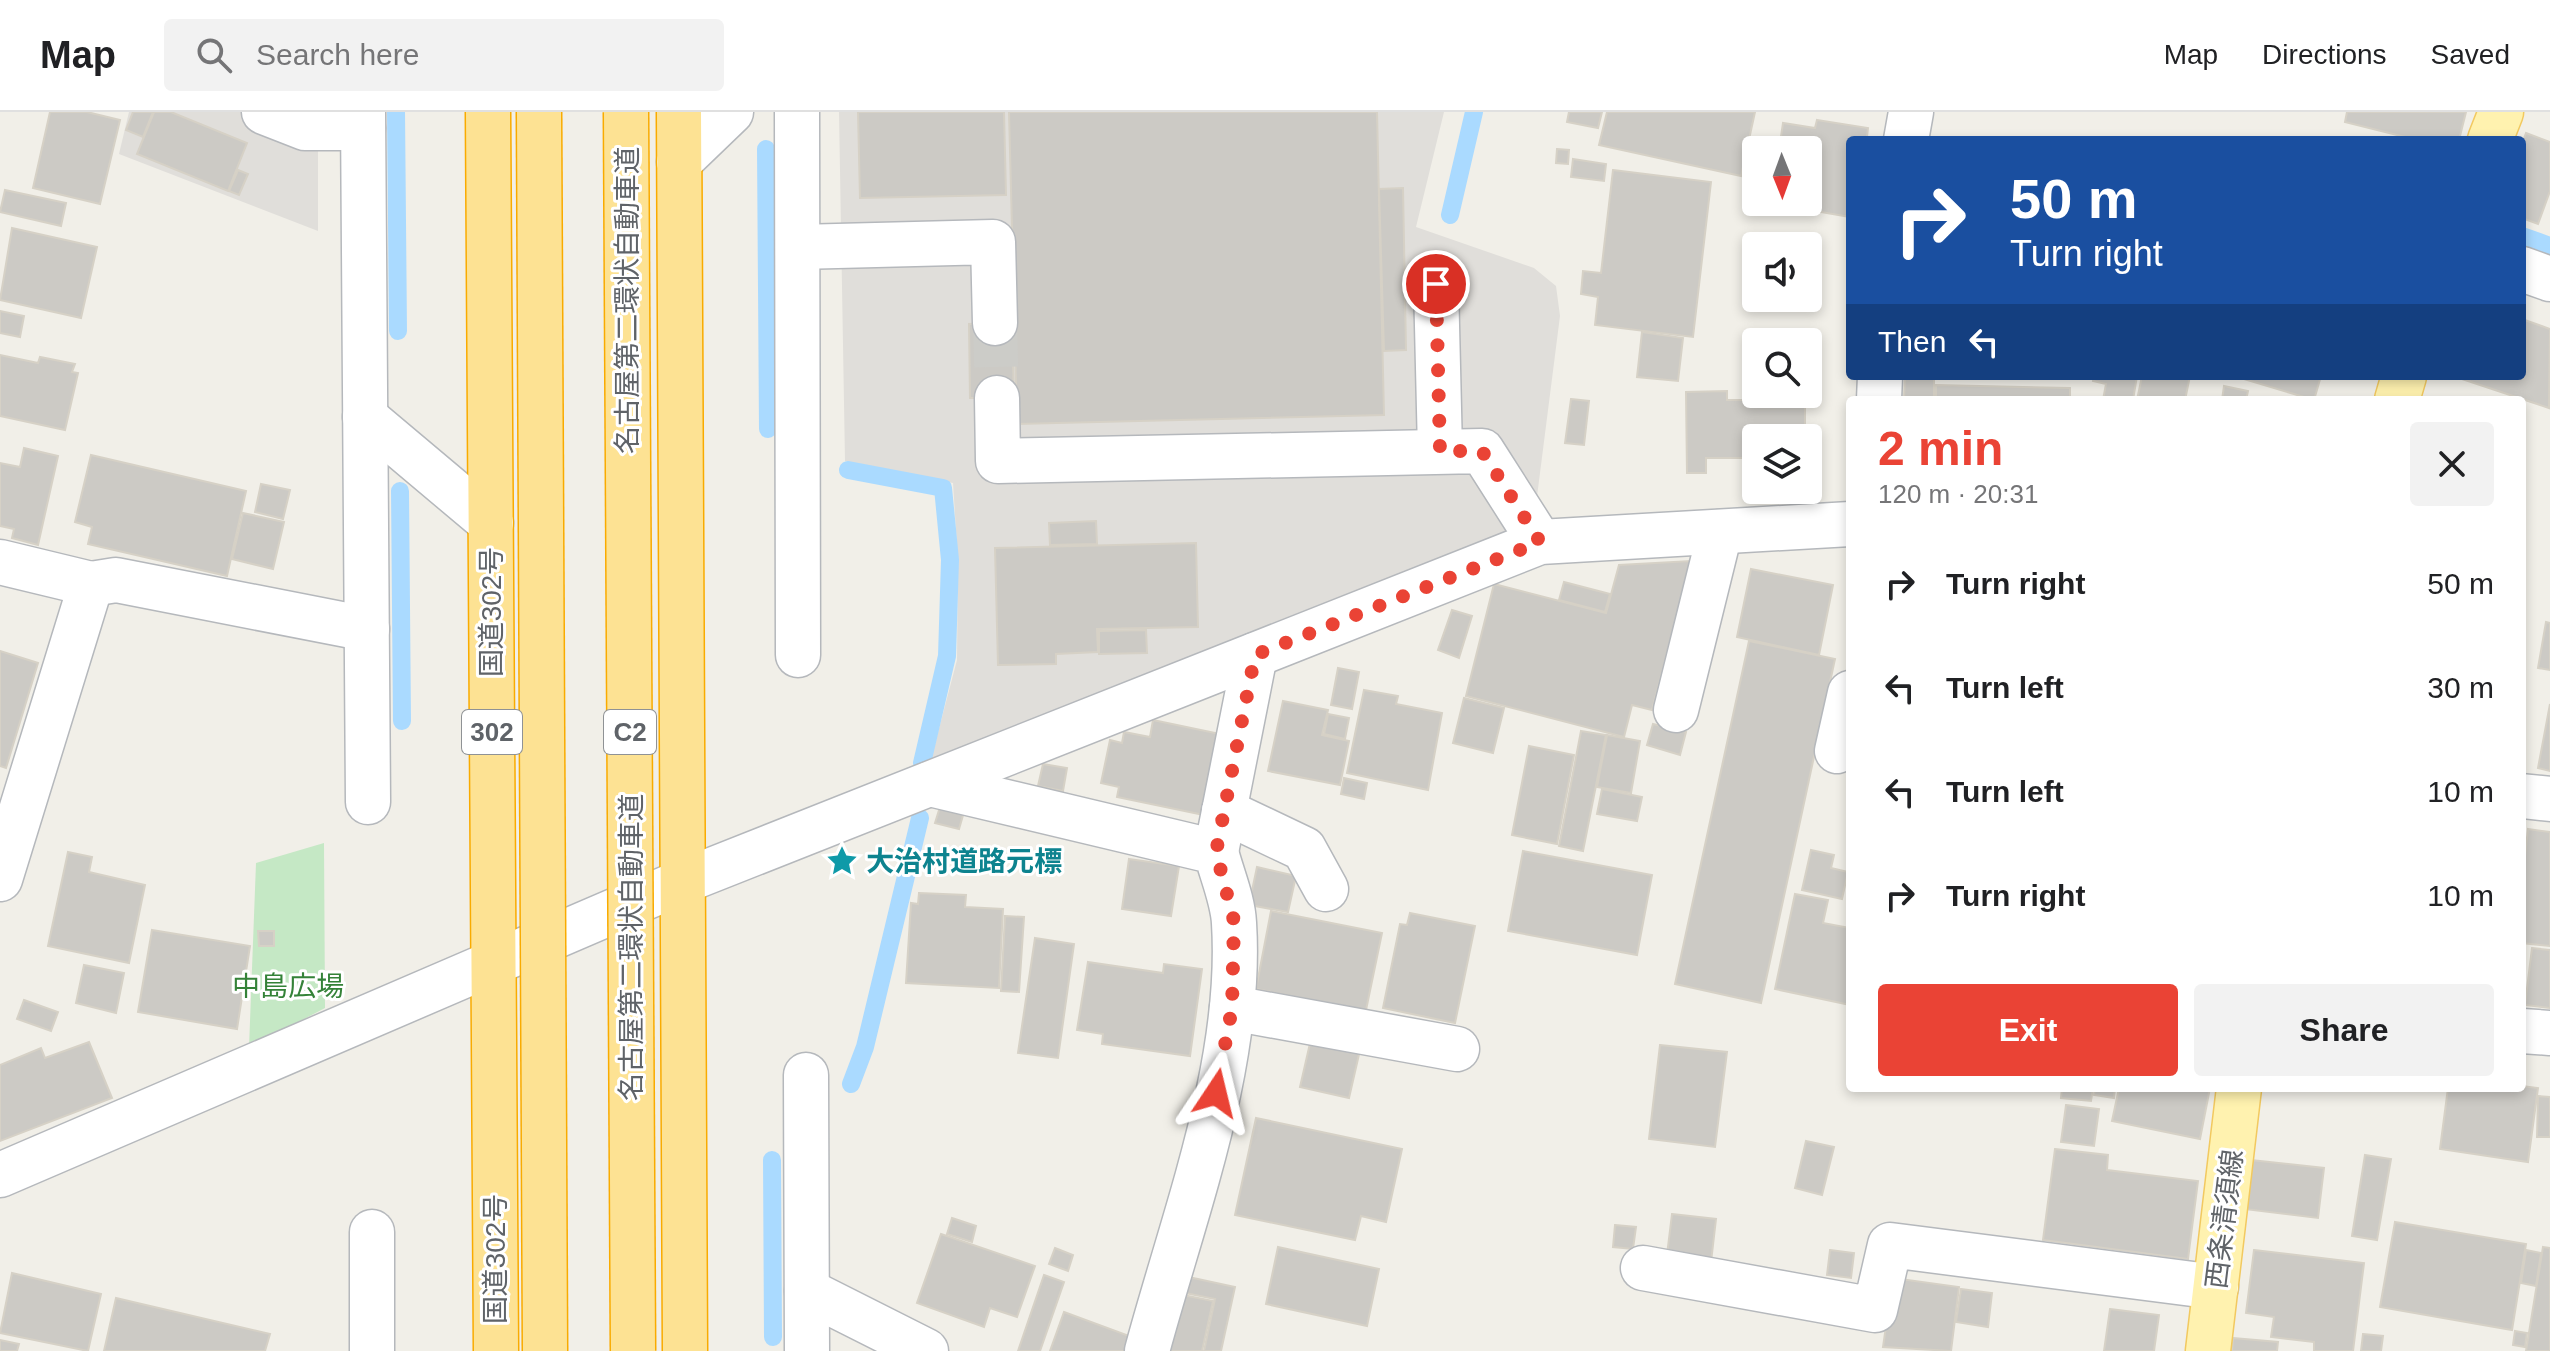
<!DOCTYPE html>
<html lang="en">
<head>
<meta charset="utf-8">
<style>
  :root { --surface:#fff; --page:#f2f2f2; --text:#202124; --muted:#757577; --line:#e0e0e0; --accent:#ea4335 }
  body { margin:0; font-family:Arial,"Noto Sans JP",sans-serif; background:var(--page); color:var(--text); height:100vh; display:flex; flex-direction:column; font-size:30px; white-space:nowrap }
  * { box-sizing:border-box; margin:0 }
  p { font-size:26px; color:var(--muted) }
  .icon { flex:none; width:44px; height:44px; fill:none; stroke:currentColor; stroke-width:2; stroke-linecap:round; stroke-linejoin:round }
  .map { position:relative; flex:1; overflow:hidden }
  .sheet { position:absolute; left:1846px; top:284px; width:680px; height:696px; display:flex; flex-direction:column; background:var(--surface); border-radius:8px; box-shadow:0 4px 12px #0003 }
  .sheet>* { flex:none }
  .hud { position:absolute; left:1846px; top:24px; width:680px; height:244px; border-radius:8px; box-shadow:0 4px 12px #0003; background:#1a4fa0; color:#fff; overflow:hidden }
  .needle { width:52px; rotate:179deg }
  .fabs { position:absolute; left:1742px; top:24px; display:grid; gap:16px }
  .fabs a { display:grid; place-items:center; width:80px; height:80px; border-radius:8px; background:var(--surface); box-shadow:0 4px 12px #0003; font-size:40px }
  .pin { position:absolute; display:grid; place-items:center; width:68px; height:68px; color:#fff; margin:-34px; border:4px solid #fff; border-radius:50%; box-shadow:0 2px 8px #0007 }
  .me { position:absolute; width:88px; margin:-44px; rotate:10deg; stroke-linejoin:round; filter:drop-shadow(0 0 6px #0008) }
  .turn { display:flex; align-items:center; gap:28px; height:168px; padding:0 32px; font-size:36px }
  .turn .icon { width:104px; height:104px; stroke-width:2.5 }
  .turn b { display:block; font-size:56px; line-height:68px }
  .then { display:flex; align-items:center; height:76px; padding:0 32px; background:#0003; gap:16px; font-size:30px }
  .round { display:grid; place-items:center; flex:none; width:84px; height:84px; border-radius:8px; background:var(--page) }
  .overview { display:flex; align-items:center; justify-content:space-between; height:136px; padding:0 32px }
  h1 { font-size:48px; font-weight:700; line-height:60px; color:var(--accent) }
  .primary-button { display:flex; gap:16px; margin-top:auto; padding:16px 32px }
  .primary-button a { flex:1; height:92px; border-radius:8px; background:var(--accent); color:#fff; font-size:32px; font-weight:700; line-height:92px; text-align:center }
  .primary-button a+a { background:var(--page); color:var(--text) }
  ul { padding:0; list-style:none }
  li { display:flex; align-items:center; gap:24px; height:104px; padding:0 32px }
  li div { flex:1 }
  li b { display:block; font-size:30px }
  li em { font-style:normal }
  header { display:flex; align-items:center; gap:48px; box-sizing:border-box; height:112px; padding:0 40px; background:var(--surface); border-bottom:2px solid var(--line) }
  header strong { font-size:38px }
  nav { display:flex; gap:44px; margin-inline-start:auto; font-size:28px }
  .search { width:560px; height:72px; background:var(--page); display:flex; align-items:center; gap:20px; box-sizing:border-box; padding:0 28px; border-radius:8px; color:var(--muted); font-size:30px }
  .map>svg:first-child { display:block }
  .industrial { fill:#e0deda }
  .green { fill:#c5e8c5 }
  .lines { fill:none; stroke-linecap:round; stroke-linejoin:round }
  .stream { stroke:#aadaff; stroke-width:18 }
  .building { fill:#cccac5; stroke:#d6d1c6; stroke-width:2 }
  .minor-tunnel { stroke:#ccccc8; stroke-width:44; stroke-dasharray:44 22; stroke-linecap:butt }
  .minor-casing { stroke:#b5b8bc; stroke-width:47 }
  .major-casing { stroke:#f2c960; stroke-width:47 }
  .highway-casing { stroke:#f9ab00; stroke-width:47 }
  .minor { stroke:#fff; stroke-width:44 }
  .major { stroke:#fff2af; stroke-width:44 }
  .highway { stroke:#fde293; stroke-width:44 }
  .highway-bridge-casing { stroke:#f9ab00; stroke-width:47; stroke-linecap:butt }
  .highway-bridge { stroke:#fde293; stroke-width:44 }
  .route { stroke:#ea4335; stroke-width:14; stroke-dasharray:0 25.2 }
  .labels { text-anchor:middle; stroke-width:6; stroke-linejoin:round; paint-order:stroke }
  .shield { fill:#fff; stroke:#8f9295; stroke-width:2 }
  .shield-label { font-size:26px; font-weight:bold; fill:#5f6368 }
  .street-label { font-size:28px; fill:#5f6368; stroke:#fff }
  .culture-label { font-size:28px; font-weight:bold; fill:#0d838f; stroke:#fff; text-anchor:start }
  .park-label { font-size:28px; fill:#348238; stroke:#fff }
</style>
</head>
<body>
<header>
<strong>Map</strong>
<div class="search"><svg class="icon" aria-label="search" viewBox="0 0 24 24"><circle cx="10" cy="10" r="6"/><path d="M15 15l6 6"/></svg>Search here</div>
<nav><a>Map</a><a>Directions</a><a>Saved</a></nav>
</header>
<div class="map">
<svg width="2550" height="1239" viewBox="0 0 2550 1239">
  <rect width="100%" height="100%" fill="#f1efe8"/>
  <!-- industrial -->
  <g class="industrial">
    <polygon points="129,0 318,0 318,119 119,42"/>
    <polygon points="839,0 1444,0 1416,115 1534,156 1556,174 1560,204 1534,408 930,651 957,548 958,450 953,371 845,349"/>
  </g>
  <!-- green -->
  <polygon class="green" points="324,731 325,896 249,936 256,751"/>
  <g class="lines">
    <!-- stream -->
    <g class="stream">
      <polyline points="396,0 398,219"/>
      <polyline points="766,37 768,317"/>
      <polyline points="1450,103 1474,0"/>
      <polyline points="2522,124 2550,134"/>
      <polyline points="848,358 943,376 950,448 947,544 922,651"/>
      <polyline points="400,379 402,609"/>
      <polyline points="851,972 865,935 920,706"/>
      <polyline points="772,1048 773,1225"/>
    </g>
  </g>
  <!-- building -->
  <g class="building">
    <polygon points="50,0 87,0 120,8 100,92 33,76"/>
    <polygon points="133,0 153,0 143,25 126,18"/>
    <polygon points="154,0 171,0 247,31 228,79 137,42"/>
    <polygon points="858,0 1004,0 1006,83 860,86"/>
    <polygon points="1009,0 1377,0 1384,303 1017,312"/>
    <polygon points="1569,0 1602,0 1598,16 1567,10"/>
    <polygon points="1607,0 1755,0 1741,64 1599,33"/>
    <polygon points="2347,0 2466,0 2459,28 2417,28 2345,10"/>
    <polygon points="1817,8 1868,16 1867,25 1882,28 1850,28 1850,105 1769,91 1808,90 1808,38 1779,38 1783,11 1815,16"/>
    <polygon points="2526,21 2550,30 2550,79 2538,112 2522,106 2522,32"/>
    <polygon points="1557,37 1569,38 1568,52 1556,51"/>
    <polygon points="1573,47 1606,52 1604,69 1571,65"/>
    <polygon points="238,58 248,62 239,83 229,79"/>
    <polygon points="1613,58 1711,70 1693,225 1595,213 1598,185 1581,182 1583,159 1601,161"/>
    <polygon points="1403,76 1406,238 1384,239 1379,77"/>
    <polygon points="5,78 66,91 61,114 0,100"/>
    <polygon points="12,116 97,135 81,206 0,188"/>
    <polygon points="0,199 24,204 20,225 0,221"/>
    <polygon points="2522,207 2550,217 2549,296 2453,264 2522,264"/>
    <polygon points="1012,210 1014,286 970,286 969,212"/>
    <polygon points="1642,220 1683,226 1678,269 1637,265"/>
    <polygon points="0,243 38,251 40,245 75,252 72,260 78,261 65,318 0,304"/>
    <polygon points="1905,264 1934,265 1934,288 1904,288"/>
    <polygon points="2094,264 2137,264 2133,288 2103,288 2106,272 2093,269"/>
    <polygon points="2142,264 2190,264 2185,288 2137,288"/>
    <polygon points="2234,264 2321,264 2314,288"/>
    <polygon points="1936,273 2070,276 2070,288 1936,288"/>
    <polygon points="2224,274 2248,279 2246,288 2222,288"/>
    <polygon points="1727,279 1727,288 1805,288 1805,326 1756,326 1756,355 1753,355 1753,346 1706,346 1706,361 1687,361 1686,280"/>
    <polygon points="1571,287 1589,289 1584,333 1565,331"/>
    <polygon points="24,336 58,344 38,433 12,426 14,417 0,414 0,351 20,355"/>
    <polygon points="91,343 246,379 227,464 88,432 92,415 75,410"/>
    <polygon points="261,372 290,378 283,407 255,400"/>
    <polygon points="243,401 284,410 273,457 232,447"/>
    <polygon points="1096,409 1097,432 1050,433 1049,411"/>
    <polygon points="1196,431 1198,515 1097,517 1098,540 1056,542 1056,552 998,553 995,436"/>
    <polygon points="1691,449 1652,598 1632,593 1624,625 1466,584 1494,472 1606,501 1619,453"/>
    <polygon points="1751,457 1833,473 1819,543 1737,525"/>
    <polygon points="1564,470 1610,482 1605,500 1559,488"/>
    <polygon points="1452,498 1472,504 1459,546 1438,538"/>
    <polygon points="2546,510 2550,511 2550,558 2538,556"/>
    <polygon points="1146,518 1147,541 1099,542 1099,519"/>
    <polygon points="1749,529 1835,547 1761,891 1675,872"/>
    <polygon points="0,539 38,551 6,656 0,654"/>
    <polygon points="1338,556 1359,560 1352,597 1331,593"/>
    <polygon points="1364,578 1398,584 1396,592 1442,601 1428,678 1347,661"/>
    <polygon points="1464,586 1504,596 1493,641 1453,631"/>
    <polygon points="1283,589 1328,598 1322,623 1349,629 1340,673 1268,659"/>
    <polygon points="2550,592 2550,659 2538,656"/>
    <polygon points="1328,602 1349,606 1345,627 1324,622"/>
    <polygon points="1153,608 1220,622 1204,703 1117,685 1119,675 1101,671 1110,628 1122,631 1124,620 1150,625"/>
    <polygon points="1653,612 1686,620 1680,643 1647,633"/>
    <polygon points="1581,619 1606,623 1583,739 1559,734"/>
    <polygon points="1607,623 1640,629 1631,681 1597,675"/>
    <polygon points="1529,634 1574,643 1557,732 1512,723"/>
    <polygon points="1043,652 1067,656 1063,679 1038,674"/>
    <polygon points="1344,666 1367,671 1364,687 1341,682"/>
    <polygon points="1602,677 1642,685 1637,709 1597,702"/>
    <polygon points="940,695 964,700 959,717 935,711"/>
    <polygon points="2528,717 2550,720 2550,834 2522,831 2522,771"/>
    <polygon points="1811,738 1834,743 1831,756 1848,760 1842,787 1802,778"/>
    <polygon points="1523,739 1652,763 1637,843 1508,819"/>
    <polygon points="68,740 92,745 89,760 145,773 129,851 48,834"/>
    <polygon points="1129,747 1179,754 1171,804 1122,797"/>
    <polygon points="1257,755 1296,764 1288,800 1249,793"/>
    <polygon points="919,781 966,783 965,795 1003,797 999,876 906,871 911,791 918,792"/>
    <polygon points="1795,782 1828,788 1823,811 1850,816 1850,893 1775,877"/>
    <polygon points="1271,799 1382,821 1366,898 1256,877"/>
    <polygon points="1410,801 1475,814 1455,911 1383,896 1400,812 1407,813"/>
    <polygon points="1005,804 1024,805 1019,880 1001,879"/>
    <polygon points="152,818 250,834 237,917 138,900"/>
    <polygon points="258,819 274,819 274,834 259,834"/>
    <polygon points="1035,826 1074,832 1058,946 1018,941"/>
    <polygon points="2532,836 2550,838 2550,896 2525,893"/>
    <polygon points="1088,850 1163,861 1164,852 1202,857 1190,944 1102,932 1103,922 1077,918"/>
    <polygon points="84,853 124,861 116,901 76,891"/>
    <polygon points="24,888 58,900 51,919 17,907"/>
    <polygon points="1311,927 1360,938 1349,986 1300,975"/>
    <polygon points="89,930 112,986 0,1029 0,953 41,936 45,946"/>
    <polygon points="1660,933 1727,940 1715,1035 1649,1027"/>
    <polygon points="2522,974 2538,976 2528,1050 2440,1037 2448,976"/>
    <polygon points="2062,976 2093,976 2091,989 2061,986"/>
    <polygon points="2095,976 2115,976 2114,986 2094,983"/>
    <polygon points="2119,976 2210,976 2200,1027 2112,1009"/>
    <polygon points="2538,984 2550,985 2550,1025 2537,1025"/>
    <polygon points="2066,993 2099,997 2094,1034 2061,1030"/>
    <polygon points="1256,1006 1402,1037 1386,1110 1361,1104 1355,1128 1235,1103"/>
    <polygon points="1806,1029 1834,1035 1822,1083 1795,1076"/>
    <polygon points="2055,1037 2108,1043 2107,1058 2198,1069 2188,1147 2043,1128"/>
    <polygon points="2365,1043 2391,1047 2377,1128 2352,1124"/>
    <polygon points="2251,1048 2324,1056 2318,1106 2244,1097"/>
    <polygon points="1672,1102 1716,1107 1711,1150 1667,1143"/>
    <polygon points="952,1106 976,1114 972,1130 947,1122"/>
    <polygon points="2395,1110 2526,1132 2512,1218 2380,1195"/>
    <polygon points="1615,1113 1636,1115 1633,1137 1613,1135"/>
    <polygon points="941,1122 1035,1154 1017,1205 990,1196 984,1215 917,1191"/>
    <polygon points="1278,1135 1379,1157 1367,1214 1266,1192"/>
    <polygon points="2543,1135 2550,1136 2550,1239 2526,1239"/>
    <polygon points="1055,1136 1073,1143 1068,1159 1049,1152"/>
    <polygon points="1830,1138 1854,1141 1851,1166 1827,1163"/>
    <polygon points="2254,1138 2364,1151 2353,1239 2314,1239 2314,1230 2271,1225 2274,1205 2246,1201"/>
    <polygon points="2526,1138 2541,1141 2536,1174 2521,1171"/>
    <polygon points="12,1161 101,1182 88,1239 0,1221"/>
    <polygon points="1044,1163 1064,1170 1040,1239 1018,1239"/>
    <polygon points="1184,1164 1235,1175 1221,1239 1204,1239 1215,1187 1180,1180"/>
    <polygon points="1893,1166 1959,1175 1951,1239 1883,1235"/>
    <polygon points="1961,1177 1992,1181 1988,1215 1956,1210"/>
    <polygon points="1178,1182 1213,1189 1202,1239 1166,1239"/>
    <polygon points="116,1186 270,1222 265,1239 104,1239"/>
    <polygon points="2110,1197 2159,1203 2154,1239 2104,1239"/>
    <polygon points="1064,1200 1132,1225 1127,1239 1050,1239"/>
    <polygon points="2515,1219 2527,1221 2525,1235 2513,1233"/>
    <polygon points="2363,1222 2383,1224 2381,1239 2361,1239"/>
    <polygon points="2233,1226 2278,1230 2277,1239 2232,1239"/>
    <polygon points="0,1228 19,1232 17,1239 0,1239"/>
  </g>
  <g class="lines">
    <!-- minor-tunnel -->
    <polyline class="minor-tunnel" points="995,211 997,286"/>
    <defs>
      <g id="minor">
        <polyline points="264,0 305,16 363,16"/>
        <polyline points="363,0 368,690"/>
        <polyline points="797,0 798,543"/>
        <polyline points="1906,28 1911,0"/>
        <polyline points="679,50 731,0"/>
        <polyline points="798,135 993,130 995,211"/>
        <polyline points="2522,157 2550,167"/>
        <polyline points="1436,172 1440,339"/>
        <polyline points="997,286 998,349 1482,339 1540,430"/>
        <polyline points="1879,288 1880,264"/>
        <polyline points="365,305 491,411"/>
        <polyline points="0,450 91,472 116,468 367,517"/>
        <polyline points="1676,598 1720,420"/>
        <polyline points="1837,639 1850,581"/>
        <path d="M930,672L1216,740C1222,763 1233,788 1234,811C1243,952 1183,1105 1147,1239"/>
        <polyline points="2522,684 2550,687"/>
        <polyline points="1224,699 1304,737 1326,777"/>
        <polyline points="1216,740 1255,543"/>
        <polyline points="0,767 91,472"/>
        <polyline points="1232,896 1457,937"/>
        <polyline points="2522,919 2550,921"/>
        <polyline points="806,963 807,1239"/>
        <polyline points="0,1063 684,769 1540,430 1850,412"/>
        <polyline points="372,1120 372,1239"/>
        <polyline points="1643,1156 1875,1198 1890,1133 2216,1175"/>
        <polyline points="807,1179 926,1239"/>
      </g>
      <g id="major">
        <polyline points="2490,28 2501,0"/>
        <polyline points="2397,288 2404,264"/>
        <polyline points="2208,1239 2239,976"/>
      </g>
      <g id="highway">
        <polyline points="488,0 496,1239"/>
        <polyline points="679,0 685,1239"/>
      </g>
    </defs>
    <!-- minor casing -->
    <use href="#minor" class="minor-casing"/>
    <!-- major casing -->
    <use href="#major" class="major-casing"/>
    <!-- highway casing -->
    <use href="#highway" class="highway-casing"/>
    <!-- minor -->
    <use href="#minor" class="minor"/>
    <!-- major -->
    <use href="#major" class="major"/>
    <!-- highway -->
    <use href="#highway" class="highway"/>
    <defs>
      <g id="highway-bridge">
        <polyline points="539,0 545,1239"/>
        <polyline points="626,0 633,1239"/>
      </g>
    </defs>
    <!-- highway-bridge casing -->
    <use href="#highway-bridge" class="highway-bridge-casing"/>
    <!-- highway-bridge -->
    <use href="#highway-bridge" class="highway-bridge"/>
  </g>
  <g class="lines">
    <!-- route -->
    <polyline class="route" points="1216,981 1232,896 1234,809 1216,740 1255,543 1540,430 1482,339 1440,339 1436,172"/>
  </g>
  <!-- icons -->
  <defs>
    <symbol id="sight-bare" viewBox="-9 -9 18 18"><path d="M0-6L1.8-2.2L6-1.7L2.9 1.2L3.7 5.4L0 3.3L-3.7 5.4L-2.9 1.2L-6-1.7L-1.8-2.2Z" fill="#0f9aa8" stroke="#fff" stroke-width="2.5" paint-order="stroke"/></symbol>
  </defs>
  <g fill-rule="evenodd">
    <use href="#sight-bare" x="820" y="727" width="44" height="44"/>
  </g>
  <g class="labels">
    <!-- shield labels -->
    <g class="shield">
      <rect x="462" y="598" width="60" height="44" rx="6"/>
      <rect x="604" y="598" width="52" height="44" rx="6"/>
    </g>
    <g class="shield-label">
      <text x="492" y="629">302</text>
      <text x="630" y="629">C2</text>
    </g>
    <!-- street labels -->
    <g class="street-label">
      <text transform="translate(627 188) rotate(-90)" y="10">名古屋第二環状自動車道</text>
      <text transform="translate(491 500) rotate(-90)" y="10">国道302号</text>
      <text transform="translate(631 835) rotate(-90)" y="10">名古屋第二環状自動車道</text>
      <text transform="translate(2224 1107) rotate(-83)" y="10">西条清須線</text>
      <text transform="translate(495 1147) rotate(-90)" y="10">国道302号</text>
    </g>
    <!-- culture labels -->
    <g class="culture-label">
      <text x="866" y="759">大治村道路元標</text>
    </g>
    <!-- park labels -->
    <g class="park-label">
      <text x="288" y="884">中島広場</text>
    </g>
  </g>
</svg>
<div class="fabs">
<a><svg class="needle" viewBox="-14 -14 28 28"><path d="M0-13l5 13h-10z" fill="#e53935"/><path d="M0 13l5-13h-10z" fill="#757577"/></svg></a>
<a><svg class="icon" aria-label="sound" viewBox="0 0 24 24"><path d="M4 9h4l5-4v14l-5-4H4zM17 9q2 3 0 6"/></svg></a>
<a><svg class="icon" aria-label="search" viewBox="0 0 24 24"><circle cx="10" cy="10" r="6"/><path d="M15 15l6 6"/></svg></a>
<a><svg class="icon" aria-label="layers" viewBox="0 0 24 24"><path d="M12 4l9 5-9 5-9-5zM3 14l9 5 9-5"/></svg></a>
</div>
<div class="pin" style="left:1436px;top:172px;background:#d93025"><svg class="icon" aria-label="arrive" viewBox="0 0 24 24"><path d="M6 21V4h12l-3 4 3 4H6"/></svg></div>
<svg class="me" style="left:1216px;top:981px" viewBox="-20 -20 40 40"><path d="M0-17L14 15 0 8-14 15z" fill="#ea4335" stroke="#fff" stroke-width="4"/></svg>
<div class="hud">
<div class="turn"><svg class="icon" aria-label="right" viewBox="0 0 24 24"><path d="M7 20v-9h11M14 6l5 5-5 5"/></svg><div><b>50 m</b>Turn right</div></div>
<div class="then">Then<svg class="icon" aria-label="left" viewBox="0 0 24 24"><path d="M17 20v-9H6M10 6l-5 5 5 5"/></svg></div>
</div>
<section class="sheet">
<div class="overview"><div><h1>2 min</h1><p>120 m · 20:31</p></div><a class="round"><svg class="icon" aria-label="close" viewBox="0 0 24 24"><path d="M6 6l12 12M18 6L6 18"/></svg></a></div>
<ul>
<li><svg class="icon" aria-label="right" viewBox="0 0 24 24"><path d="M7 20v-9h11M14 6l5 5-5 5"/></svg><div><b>Turn right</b></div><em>50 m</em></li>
<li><svg class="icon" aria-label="left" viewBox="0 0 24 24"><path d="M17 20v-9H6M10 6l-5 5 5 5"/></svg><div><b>Turn left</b></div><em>30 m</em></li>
<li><svg class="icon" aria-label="left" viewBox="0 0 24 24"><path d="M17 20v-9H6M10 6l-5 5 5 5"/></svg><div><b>Turn left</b></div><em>10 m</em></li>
<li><svg class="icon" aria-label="right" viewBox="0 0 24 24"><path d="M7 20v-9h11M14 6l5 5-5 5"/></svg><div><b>Turn right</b></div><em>10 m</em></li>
</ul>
<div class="primary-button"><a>Exit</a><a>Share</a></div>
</section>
</div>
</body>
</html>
